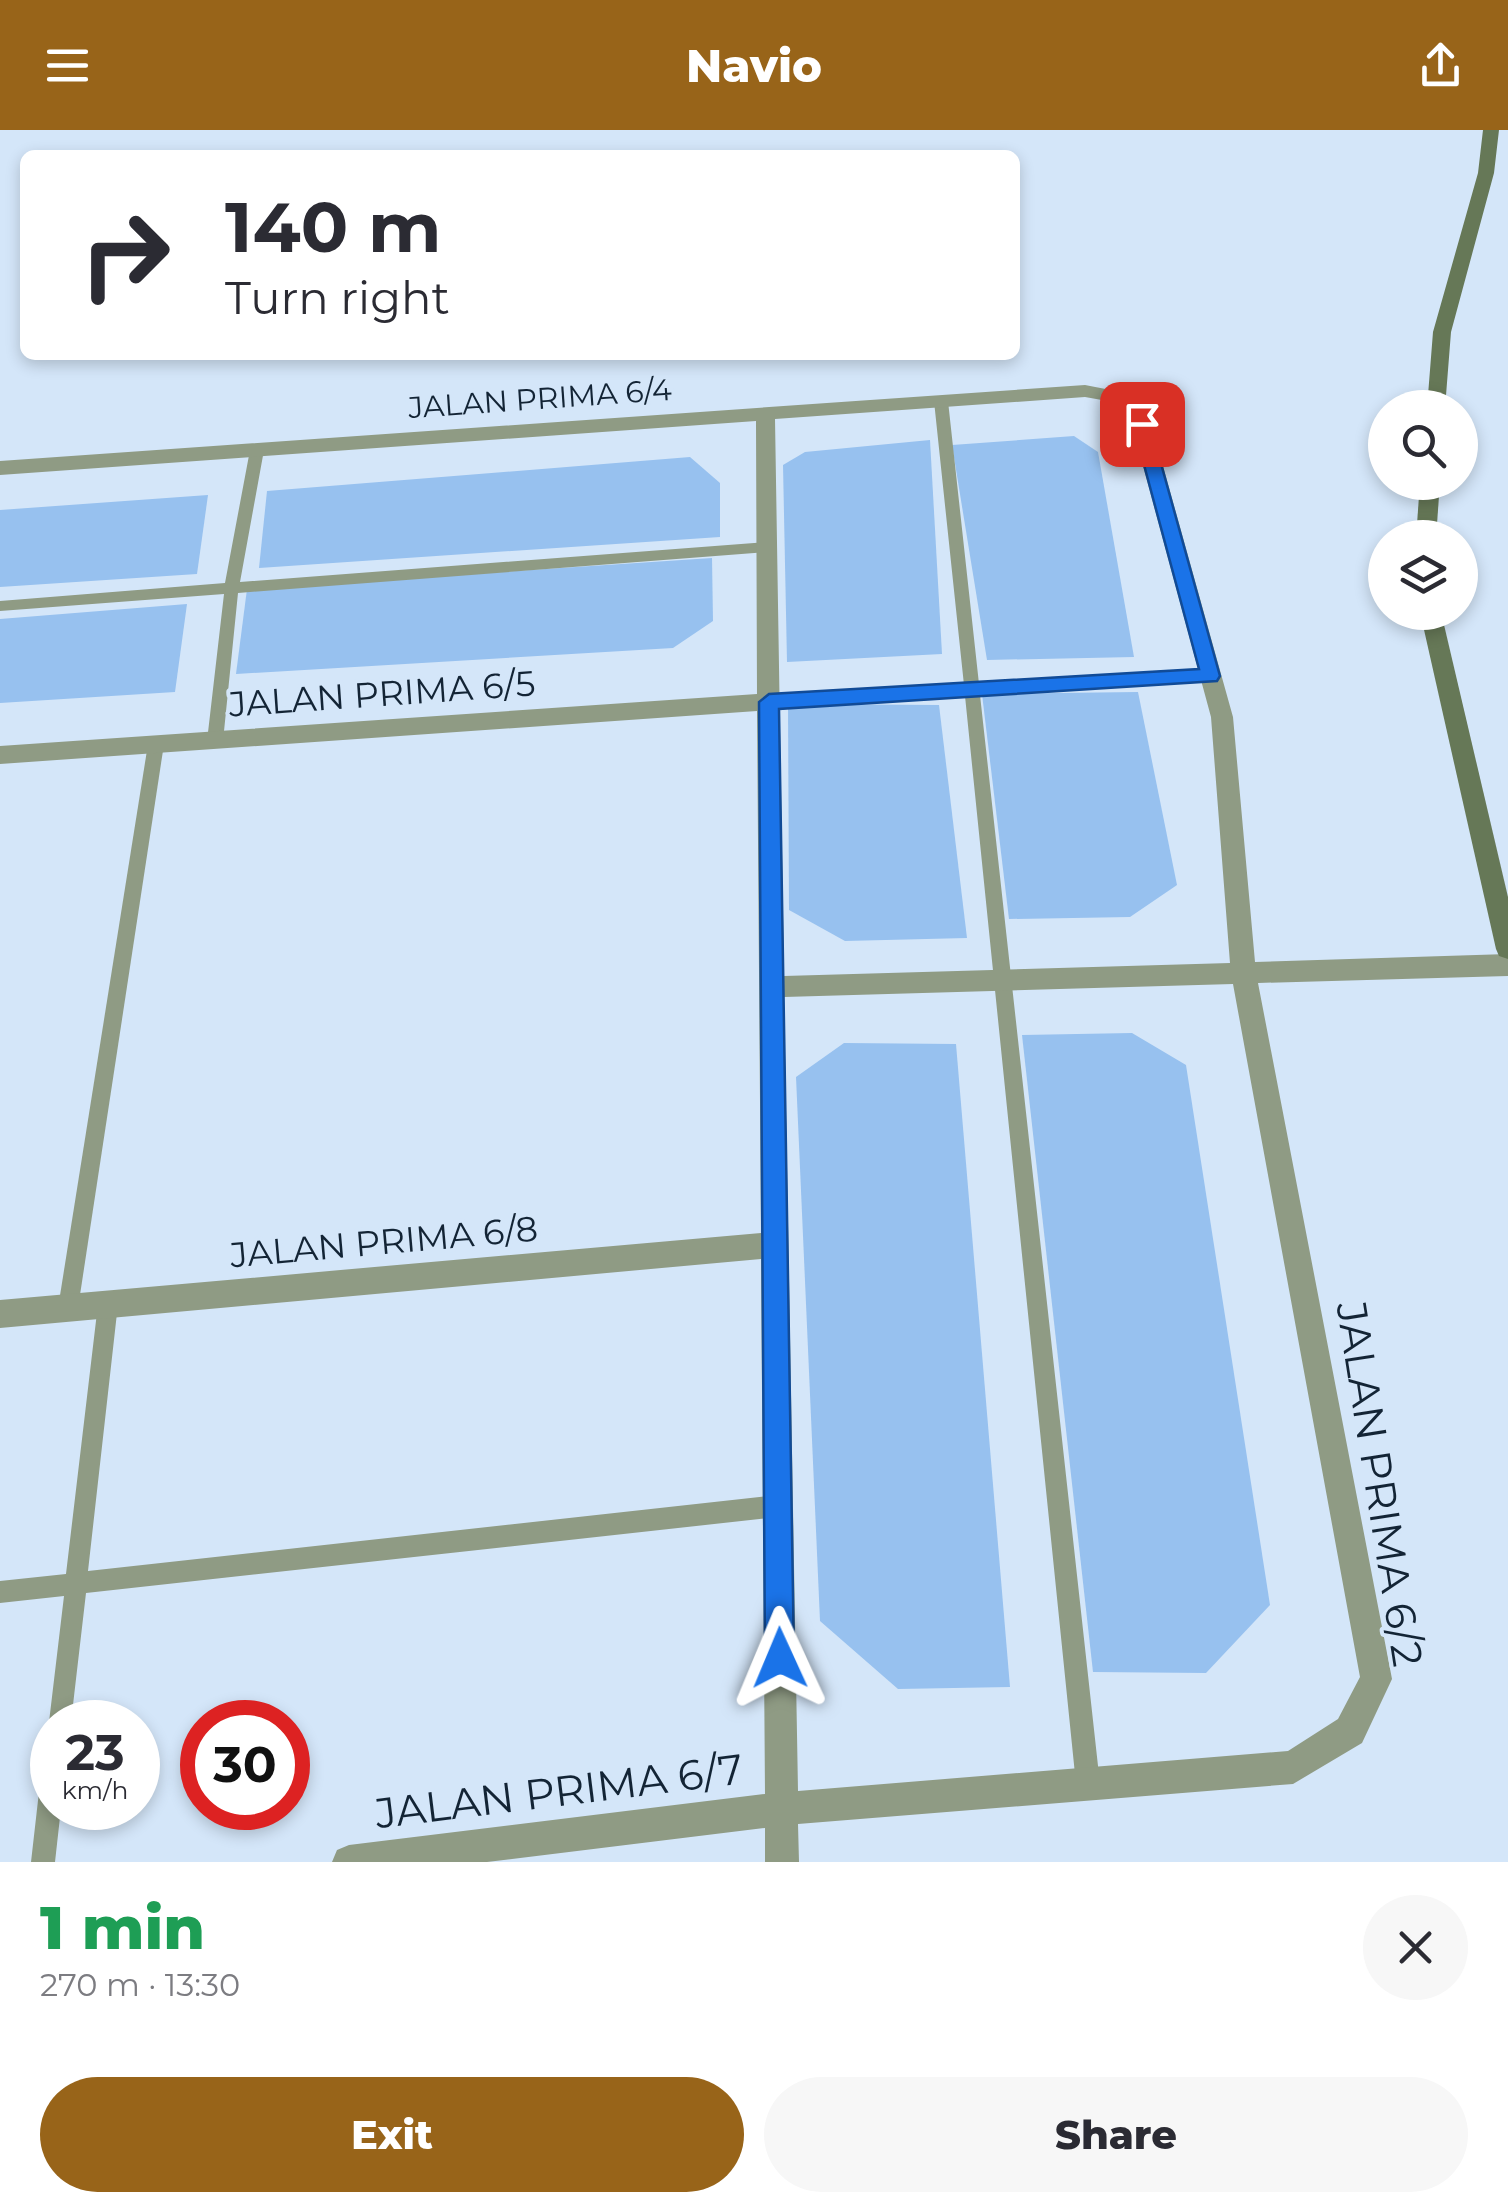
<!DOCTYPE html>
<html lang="en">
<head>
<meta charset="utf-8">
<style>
  :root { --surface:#fff; --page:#f7f7f7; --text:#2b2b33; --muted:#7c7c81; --accent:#986419 }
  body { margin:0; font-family:Montserrat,sans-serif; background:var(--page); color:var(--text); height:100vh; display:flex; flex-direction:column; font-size:38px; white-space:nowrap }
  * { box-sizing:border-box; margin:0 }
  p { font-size:32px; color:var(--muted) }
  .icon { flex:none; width:55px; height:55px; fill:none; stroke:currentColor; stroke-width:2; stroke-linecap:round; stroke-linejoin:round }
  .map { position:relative; height:1732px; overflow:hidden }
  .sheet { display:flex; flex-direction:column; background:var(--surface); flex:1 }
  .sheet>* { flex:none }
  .guide { position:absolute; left:20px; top:20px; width:1000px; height:210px; border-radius:15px; box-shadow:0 5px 15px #0003; background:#fff; color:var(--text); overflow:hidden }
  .buttons { position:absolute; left:1368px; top:260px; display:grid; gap:20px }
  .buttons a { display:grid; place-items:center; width:110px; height:110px; border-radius:50%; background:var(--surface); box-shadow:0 5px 15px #0003; font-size:50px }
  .speed { position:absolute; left:30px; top:1570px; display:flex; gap:20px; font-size:50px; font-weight:700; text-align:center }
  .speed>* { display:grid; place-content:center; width:130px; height:130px; border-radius:50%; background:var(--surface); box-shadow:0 5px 15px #0003; line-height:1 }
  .speed small { font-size:25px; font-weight:400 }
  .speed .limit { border:15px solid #d22; background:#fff; color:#111 }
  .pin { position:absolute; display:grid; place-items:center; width:85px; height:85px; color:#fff; margin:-42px; border-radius:20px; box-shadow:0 5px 15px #0006 }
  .me { position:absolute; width:110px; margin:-55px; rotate:359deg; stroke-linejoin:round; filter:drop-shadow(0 0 8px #0008) }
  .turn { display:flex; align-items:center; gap:35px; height:210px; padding:0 40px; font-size:45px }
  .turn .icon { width:130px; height:130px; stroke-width:2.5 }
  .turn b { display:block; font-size:70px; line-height:85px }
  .round { display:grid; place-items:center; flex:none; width:105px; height:105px; border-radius:52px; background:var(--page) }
  .head { display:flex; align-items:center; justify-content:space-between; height:170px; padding:0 40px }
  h1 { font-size:60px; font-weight:800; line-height:75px; color:#1e9e55 }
  .cta { display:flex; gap:20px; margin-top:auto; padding:20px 40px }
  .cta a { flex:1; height:115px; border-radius:60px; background:var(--accent); color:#fff; font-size:40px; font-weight:800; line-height:115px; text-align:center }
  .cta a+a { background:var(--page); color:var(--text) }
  header { display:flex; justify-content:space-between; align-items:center; height:130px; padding:0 40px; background:var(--accent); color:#fff; font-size:45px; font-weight:800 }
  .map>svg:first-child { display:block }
  .building { fill:#97c1ef }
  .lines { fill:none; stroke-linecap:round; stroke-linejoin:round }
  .service { fill:#8f9b84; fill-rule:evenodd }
  .minor { fill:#8f9b84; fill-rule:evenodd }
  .secondary { fill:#667857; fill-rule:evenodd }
  .route { fill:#1a73e8; stroke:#114b97; stroke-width:2.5 }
  .labels { text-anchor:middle; stroke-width:8; stroke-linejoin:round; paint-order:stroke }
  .far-street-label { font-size:30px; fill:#132435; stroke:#d4e6f9 }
  .street-label { font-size:35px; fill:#132435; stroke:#d4e6f9 }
  .near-street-label { font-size:42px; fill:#132435; stroke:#d4e6f9 }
</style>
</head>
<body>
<header><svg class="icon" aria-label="menu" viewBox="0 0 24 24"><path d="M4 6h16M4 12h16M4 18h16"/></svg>Navio<svg class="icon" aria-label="share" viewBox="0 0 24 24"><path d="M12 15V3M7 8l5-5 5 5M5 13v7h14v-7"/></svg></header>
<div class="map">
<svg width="1508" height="1732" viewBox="0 0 1508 1732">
  <rect width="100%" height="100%" fill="#d4e6f9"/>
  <!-- building -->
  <g class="building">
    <polygon points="1074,306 1098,322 1134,527 987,530 952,315"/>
    <polygon points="930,310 942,524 787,532 783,335 805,322"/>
    <polygon points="690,327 720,353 720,407 259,438 267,361"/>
    <polygon points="208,365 197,444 0,457 0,380"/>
    <polygon points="712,428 713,491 673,518 236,544 247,459"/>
    <polygon points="187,474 175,562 0,573 0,489"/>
    <polygon points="1138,562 1177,755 1130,787 1009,789 982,564"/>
    <polygon points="788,574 939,575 967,808 845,811 789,780"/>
    <polygon points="1132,903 1186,935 1270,1475 1206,1543 1093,1542 1022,905"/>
    <polygon points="844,913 956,914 1010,1557 898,1559 820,1491 796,947"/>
  </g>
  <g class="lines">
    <!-- service -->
    <g class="service">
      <polygon points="941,267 948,271 979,554 1210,540 1218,546 1210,552 980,565 1100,1654 1096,1662 1088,1666 1080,1662 1076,1654 965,566 769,578 761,572 769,566 964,555 934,271"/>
      <polygon points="257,315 264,320 240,452 767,412 774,417 767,422 238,463 223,611 215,617 207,611 224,464 0,481 0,471 225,453 250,320"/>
      <polygon points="156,608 164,614 78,1178 75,1185 68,1188 61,1185 58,1178 148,614"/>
      <polygon points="108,1164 115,1167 118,1174 88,1441 778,1365 786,1368 789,1376 786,1384 778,1387 86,1463 71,1592 52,1592 52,1600 49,1592 64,1466 0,1473 0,1451 66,1444 98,1174 101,1167"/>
      <polygon points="52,1641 52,1678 61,1678 55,1732 31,1732 40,1653 44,1645"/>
    </g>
    <!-- minor -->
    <path class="minor" d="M1085,255L1126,263L1151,293L1233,587L1255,832L1508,824V846L1258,853L1392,1549L1362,1613L1293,1654L798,1694L799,1732H765V1698L487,1732H332L337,1720L349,1715L765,1664L761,1129L0,1198V1170L761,1103L757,581L0,634V616L757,564L756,291L0,345V331ZM1085,267L1113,272L1132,295L1211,587L1230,833L784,846L775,289ZM1233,854L1360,1547L1338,1589L1288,1621L798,1661L784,867Z"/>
    <!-- secondary -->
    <g class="secondary">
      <polygon points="1483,0 1499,0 1494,43 1451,202 1445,278 1427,278 1433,202 1478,43"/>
      <polygon points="1420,352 1440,352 1436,408 1416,408"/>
      <polygon points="1420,482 1441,482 1508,767 1508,829 1499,826 1496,819"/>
    </g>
  </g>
  <!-- route -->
  <polygon class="route" points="1142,288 1150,294 1220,546 1217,551 779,579 794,1528 790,1538 780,1542 769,1538 765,1528 759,572 769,564 1199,539 1133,294"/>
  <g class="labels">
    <!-- far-street labels -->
    <g class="far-street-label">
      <text transform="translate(540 269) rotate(-4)" y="10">JALAN PRIMA 6/4</text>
    </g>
    <!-- street labels -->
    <g class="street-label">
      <text transform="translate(382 564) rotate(-4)" y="12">JALAN PRIMA 6/5</text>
      <text transform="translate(384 1112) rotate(-5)" y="12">JALAN PRIMA 6/8</text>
    </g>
    <!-- near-street labels -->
    <g class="near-street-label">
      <text transform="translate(1380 1354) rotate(81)" y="15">JALAN PRIMA 6/2</text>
      <text transform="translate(559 1661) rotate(-7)" y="15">JALAN PRIMA 6/7</text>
    </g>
  </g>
</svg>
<div class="buttons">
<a><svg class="icon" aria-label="search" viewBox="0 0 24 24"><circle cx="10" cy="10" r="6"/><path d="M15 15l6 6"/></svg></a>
<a><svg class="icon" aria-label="layers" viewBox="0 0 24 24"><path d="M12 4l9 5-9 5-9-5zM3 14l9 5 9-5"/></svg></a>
</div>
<div class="speed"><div>23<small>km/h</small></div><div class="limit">30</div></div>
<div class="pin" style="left:1142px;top:294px;background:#d93025"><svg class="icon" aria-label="arrive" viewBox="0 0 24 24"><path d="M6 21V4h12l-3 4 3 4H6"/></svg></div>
<svg class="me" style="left:780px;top:1528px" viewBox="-20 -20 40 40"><path d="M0-17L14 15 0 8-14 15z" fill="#1a73e8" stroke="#fff" stroke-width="4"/></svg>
<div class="guide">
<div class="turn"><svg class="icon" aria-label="right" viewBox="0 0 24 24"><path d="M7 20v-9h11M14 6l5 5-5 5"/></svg><div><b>140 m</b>Turn right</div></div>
</div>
</div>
<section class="sheet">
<div class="head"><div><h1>1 min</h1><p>270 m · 13:30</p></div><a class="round"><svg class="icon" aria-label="close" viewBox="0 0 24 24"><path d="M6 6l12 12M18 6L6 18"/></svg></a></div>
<div class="cta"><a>Exit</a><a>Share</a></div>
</section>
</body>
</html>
